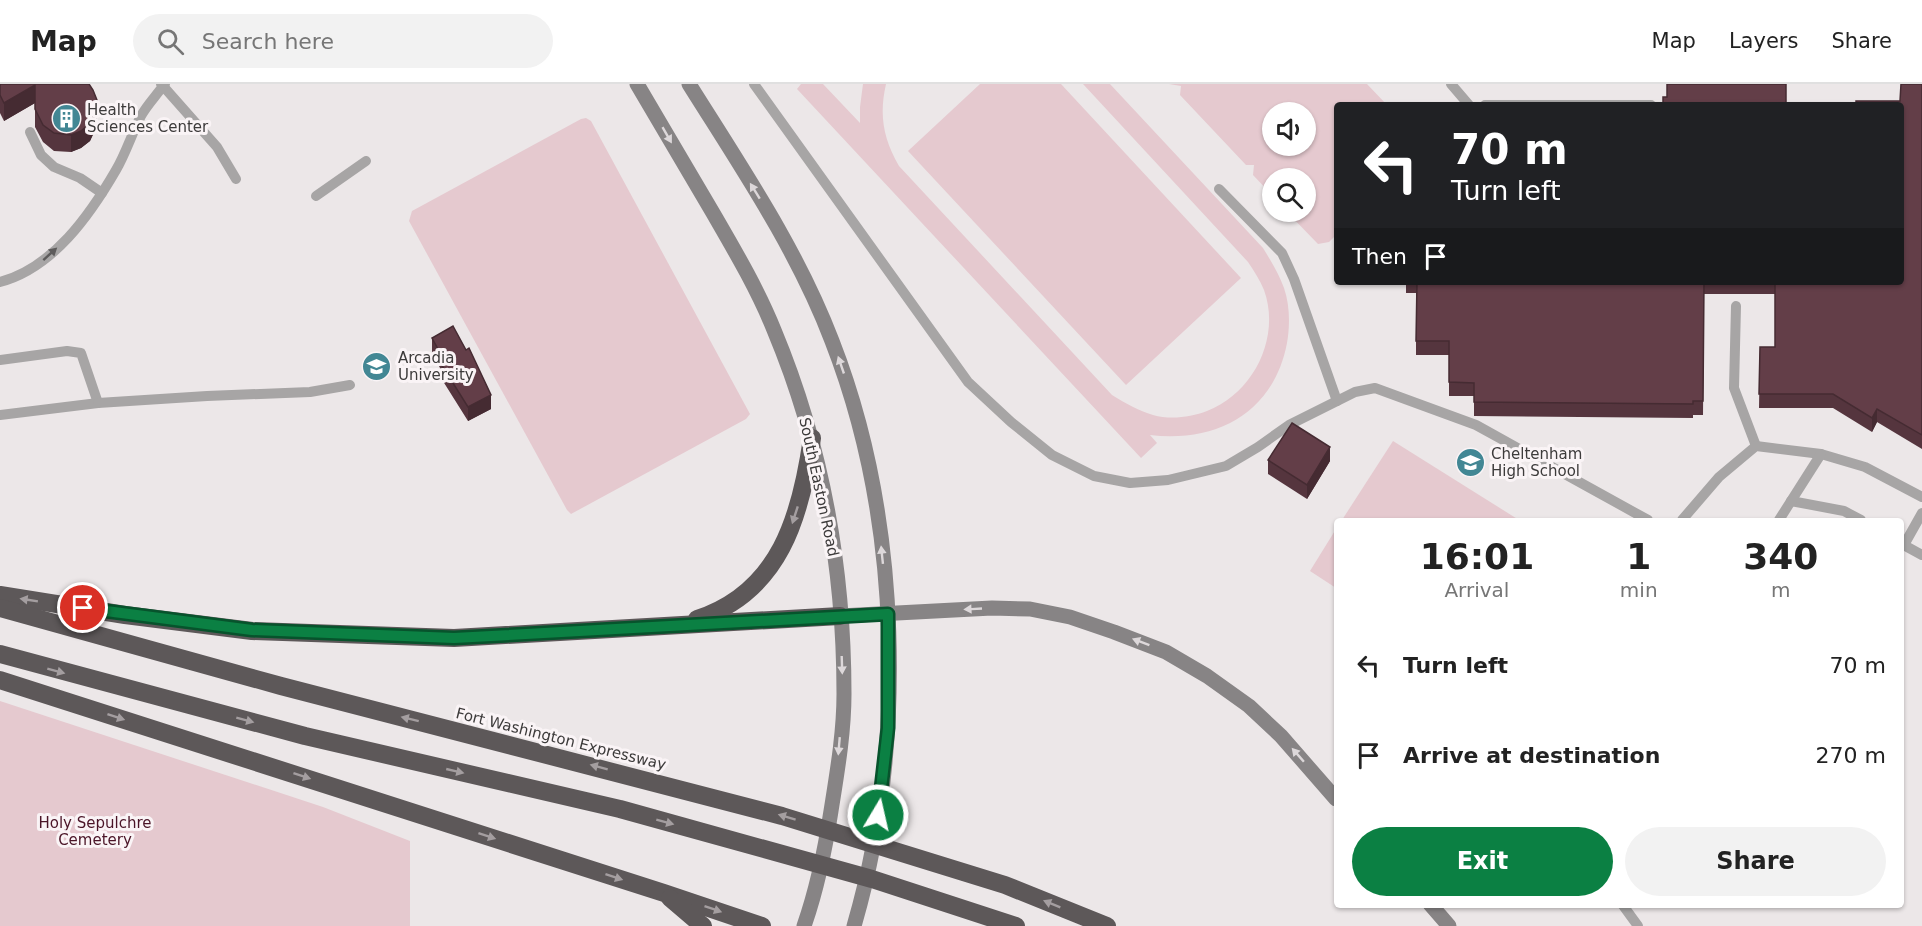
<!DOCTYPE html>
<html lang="en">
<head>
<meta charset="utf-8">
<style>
  :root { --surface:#fff; --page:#f2f2f2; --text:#222; --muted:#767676; --line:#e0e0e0; --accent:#0b8043 }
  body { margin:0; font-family:"DejaVu Sans",sans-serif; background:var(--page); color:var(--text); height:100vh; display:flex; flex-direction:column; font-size:22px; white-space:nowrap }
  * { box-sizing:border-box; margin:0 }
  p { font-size:20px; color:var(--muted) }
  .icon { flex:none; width:33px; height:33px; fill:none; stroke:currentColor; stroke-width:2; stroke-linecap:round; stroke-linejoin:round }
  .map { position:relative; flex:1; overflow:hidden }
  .panel { position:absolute; left:1334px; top:434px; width:570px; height:390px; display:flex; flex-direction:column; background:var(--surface); border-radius:6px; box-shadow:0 2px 4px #0004 }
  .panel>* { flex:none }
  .hud { position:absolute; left:1334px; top:18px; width:570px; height:183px; border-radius:6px; box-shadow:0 2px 4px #0004; background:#202124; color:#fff; overflow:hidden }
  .tools { position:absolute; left:1262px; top:18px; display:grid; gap:12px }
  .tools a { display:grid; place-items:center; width:54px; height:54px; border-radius:50%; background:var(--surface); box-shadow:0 2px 4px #0004; font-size:30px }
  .pin { position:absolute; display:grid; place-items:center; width:51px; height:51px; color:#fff; margin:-26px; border:3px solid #fff; border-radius:50%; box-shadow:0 2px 6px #0007 }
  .me { position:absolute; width:66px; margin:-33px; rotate:9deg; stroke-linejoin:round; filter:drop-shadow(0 0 4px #0008) }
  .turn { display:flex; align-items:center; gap:21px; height:126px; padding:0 18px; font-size:27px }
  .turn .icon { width:78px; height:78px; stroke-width:2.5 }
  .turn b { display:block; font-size:42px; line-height:51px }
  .then { display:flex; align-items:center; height:57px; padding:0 18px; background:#0003; gap:12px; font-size:22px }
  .eta { display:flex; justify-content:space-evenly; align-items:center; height:102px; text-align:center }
  .eta b { font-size:36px; font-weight:700; line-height:42px }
  .action { display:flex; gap:12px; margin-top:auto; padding:12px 18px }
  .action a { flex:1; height:69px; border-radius:36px; background:var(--accent); color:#fff; font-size:24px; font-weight:700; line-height:69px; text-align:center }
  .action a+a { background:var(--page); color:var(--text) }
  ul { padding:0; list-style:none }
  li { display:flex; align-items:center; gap:18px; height:90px; padding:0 18px }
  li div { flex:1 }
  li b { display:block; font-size:22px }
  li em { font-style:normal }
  header { display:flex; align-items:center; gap:36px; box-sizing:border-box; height:84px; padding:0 30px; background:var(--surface); border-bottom:2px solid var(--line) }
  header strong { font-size:28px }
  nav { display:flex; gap:33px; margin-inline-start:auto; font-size:21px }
  .search { width:420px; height:54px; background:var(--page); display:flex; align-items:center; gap:15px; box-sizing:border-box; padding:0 21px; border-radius:33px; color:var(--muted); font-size:22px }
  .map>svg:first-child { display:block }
  .green { fill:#e5c9cf; fill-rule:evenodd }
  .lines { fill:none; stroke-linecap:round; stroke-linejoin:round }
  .service { stroke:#a7a5a5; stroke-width:10 }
  .secondary { stroke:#878485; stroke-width:15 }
  .motorway { stroke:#5d5859; stroke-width:18 }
  .wall { fill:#55353e }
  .shaded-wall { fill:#452b32 }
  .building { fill:#633e48; stroke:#452b32; stroke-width:1.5 }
  .oneway { fill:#ddd8da }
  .oneway2 { fill:#5d5b5b }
  .oneway3 { fill:#a49ea0 }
  .route-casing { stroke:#07532c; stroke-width:15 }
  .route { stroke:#0b8043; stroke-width:10 }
  .labels { text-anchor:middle; stroke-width:6; stroke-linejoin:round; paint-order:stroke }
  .poi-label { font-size:15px; fill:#3d3b3b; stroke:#faf4f6; text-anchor:start }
  .street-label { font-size:15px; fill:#3d3b3b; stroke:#faf4f6 }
  .park-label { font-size:15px; fill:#4a1427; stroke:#faf4f6 }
</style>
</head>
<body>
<header>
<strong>Map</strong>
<div class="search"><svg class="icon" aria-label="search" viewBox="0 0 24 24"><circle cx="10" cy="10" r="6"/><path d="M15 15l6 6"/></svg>Search here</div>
<nav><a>Map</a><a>Layers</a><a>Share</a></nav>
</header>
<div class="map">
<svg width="1922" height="842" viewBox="0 0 1922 842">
  <rect width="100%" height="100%" fill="#ece7e8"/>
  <!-- green -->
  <g class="green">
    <path d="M801,0H823L860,39V23L863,0H886C879,31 883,54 899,82L1112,311C1125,319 1139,327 1153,331C1171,336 1191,333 1207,327C1254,309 1281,253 1264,206C1260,196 1254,187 1248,178L1083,0H1110L1263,164C1271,177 1279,190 1284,204C1290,221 1290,242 1287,259C1274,328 1217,359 1150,351L1157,359L1141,374L797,5Z"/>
    <polygon points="980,0 1061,0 1241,194 1126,301 908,67"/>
    <path d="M1169,0H1367L1387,21H1336V151L1329,158L1318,160L1287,128H1305V94H1272V111L1253,91L1254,81H1246L1180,11L1181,2ZM1305,28V62H1272V28Z"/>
    <polygon points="586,34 591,37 750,330 746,335 571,430 567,426 409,137 412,127 581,35"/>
    <polygon points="1393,357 1519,436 1342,436"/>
    <polygon points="1336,445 1336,504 1310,487"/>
    <polygon points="0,617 323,723 410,757 410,842 0,842"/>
  </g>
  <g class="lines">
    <!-- service -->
    <g class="service">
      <polyline points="165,0 163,2 217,63 236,95"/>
      <polyline points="754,0 968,298 1011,338 1052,371 1094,392 1130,399 1168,396 1226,382 1258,363 1289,341 1355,308 1375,304 1476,341 1648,436"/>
      <polyline points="1451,0 1469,21"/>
      <polyline points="1485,21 1651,21"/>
      <polyline points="30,48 41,71 54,83 80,94 102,109"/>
      <polyline points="1219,105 1282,169 1294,195 1337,317"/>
      <polyline points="316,112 366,77"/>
      <path d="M0,198C53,184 90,131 116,86C126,69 132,49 141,32C147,21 156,12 163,2L161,0"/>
      <polyline points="1736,222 1734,304 1756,362"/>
      <polyline points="0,276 67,267 81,269 98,319 0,331"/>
      <polyline points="98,319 207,312 310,308 350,301"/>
      <polyline points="1791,417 1844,427 1861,436"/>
      <polyline points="1682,436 1719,393 1756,362 1821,370 1865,383 1922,413"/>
      <polyline points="1779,436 1821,370"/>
      <polyline points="1900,459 1922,471"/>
      <polyline points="1904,461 1922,429"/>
      <polyline points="1622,820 1638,842"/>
    </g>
    <!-- secondary -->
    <g class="secondary">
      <path d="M637,0C662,43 688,86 713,129C735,167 758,206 774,246C822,361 844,486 844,610C844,649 837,689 831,727C825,766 817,805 804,842"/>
      <path d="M689,0C741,83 797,165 832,257C901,434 907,660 854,842"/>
      <polyline points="840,532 992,524 1030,525 1070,533 1114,548 1166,568 1207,592 1249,622 1281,652 1336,715"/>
      <polyline points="1430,820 1449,842"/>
    </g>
    <!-- motorway -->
    <g class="motorway">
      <polyline points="0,511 125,531 252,547 454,554 840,532"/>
      <polyline points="0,524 281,602 782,732 1005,801 1107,842"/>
      <path d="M697,535C780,508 801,432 812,354"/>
      <polyline points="0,570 305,652 620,725 872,795 1016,842"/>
      <polyline points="0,596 664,809 762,842"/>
      <polyline points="670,814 703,842"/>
    </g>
  </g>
  <!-- wall -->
  <g class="wall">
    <polygon points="0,0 97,34 96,44 90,57 81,64 71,68 54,67 43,58 35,43 35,19 4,37 0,29"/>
    <polygon points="1922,0 1922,365 1877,338 1872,348 1833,324 1759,324 1760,263 1775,263 1775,210 1704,210 1703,331 1693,331 1693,334 1474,332 1474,312 1449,312 1449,271 1416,271 1416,209 1406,209 1406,198 1900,198 1900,17"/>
    <polygon points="432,254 491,325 468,337 441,294 441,286 432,268"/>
    <polygon points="1268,376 1330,377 1307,415 1268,390"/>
  </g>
  <!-- shaded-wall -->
  <g class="shaded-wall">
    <polygon points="35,1 35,19 4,37 4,19"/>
    <polygon points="97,16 96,44 90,57 81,64 71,68 71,51"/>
    <polygon points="491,311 491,325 468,337 468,323"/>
    <polygon points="1877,325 1877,338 1872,348 1872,334"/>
    <polygon points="1330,363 1330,377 1307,415 1307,401"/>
  </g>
  <!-- building -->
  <g class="building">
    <polygon points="0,0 89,0 93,6 97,16 96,27 90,39 81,47 71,51 54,49 43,41 35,25 35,1 4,19 0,11"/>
    <polygon points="1667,0 1786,0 1786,21 1663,21 1663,13 1667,13"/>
    <polygon points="1901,0 1922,0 1922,351 1877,325 1872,334 1833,310 1759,310 1760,263 1775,263 1775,198 1900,198 1900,21 1856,21 1856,17 1900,17"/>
    <polygon points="1417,198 1704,198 1703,317 1693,317 1693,320 1474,318 1474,299 1449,298 1449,257 1416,257"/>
    <polygon points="453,242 466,266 469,264 491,311 468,323 441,280 445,278 432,254"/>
    <polygon points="1292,339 1330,363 1307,401 1268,376"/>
  </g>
  <!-- one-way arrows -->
  <defs><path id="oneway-solid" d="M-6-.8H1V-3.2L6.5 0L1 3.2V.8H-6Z" transform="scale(1.5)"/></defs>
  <g class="oneway">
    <use href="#oneway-solid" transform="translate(667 51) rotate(60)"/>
    <use href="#oneway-solid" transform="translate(755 107) rotate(-122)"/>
    <use href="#oneway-solid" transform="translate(841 281) rotate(-109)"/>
    <use href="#oneway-solid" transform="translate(882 471) rotate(-96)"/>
    <use href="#oneway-solid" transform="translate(973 525) rotate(177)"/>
    <use href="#oneway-solid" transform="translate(1141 558) rotate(-159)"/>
    <use href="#oneway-solid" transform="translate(842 581) rotate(88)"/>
    <use href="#oneway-solid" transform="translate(839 662) rotate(95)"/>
    <use href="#oneway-solid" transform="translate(1298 671) rotate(-131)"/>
  </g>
  <use class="oneway2" href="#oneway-solid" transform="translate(50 170) rotate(-42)"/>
  <g class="oneway3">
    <use href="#oneway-solid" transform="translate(795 431) rotate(108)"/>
    <use href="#oneway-solid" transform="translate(29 516) rotate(-171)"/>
    <use href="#oneway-solid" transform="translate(56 587) rotate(15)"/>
    <use href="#oneway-solid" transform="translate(116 633) rotate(18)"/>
    <use href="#oneway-solid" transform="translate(410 635) rotate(-166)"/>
    <use href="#oneway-solid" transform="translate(245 636) rotate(15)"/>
    <use href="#oneway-solid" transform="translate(599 683) rotate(-165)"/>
    <use href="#oneway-solid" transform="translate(455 687) rotate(13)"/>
    <use href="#oneway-solid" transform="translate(302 692) rotate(18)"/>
    <use href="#oneway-solid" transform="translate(787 733) rotate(-163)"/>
    <use href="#oneway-solid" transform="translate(665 738) rotate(15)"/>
    <use href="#oneway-solid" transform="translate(487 752) rotate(18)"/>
    <use href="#oneway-solid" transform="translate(614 793) rotate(18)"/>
    <use href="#oneway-solid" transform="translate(1052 820) rotate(-158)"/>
    <use href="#oneway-solid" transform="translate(713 825) rotate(19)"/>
  </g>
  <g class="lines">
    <defs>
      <polyline id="route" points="83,524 252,546 454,554 888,530 888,644 878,731"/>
    </defs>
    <!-- route casing -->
    <use href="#route" class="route-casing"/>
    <!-- route -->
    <use href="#route" class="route"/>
  </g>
  <!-- icons -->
  <defs>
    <symbol id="building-disc" viewBox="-11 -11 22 22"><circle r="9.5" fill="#428794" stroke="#faf4f6"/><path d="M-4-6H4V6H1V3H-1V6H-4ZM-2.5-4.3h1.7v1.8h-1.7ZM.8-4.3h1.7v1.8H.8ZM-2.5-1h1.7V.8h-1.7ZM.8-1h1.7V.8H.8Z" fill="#fff"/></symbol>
    <symbol id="university-disc" viewBox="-11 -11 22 22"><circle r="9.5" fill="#428794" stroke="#faf4f6"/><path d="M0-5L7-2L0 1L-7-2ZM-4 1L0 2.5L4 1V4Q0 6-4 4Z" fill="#fff"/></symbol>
    <symbol id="school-disc" viewBox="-11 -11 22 22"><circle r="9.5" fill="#428794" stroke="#faf4f6"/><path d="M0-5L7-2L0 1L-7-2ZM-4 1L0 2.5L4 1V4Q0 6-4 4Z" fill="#fff"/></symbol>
  </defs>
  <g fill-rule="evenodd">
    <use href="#building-disc" x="50" y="18" width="33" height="33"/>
    <use href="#university-disc" x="360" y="266" width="33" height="33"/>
    <use href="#school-disc" x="1454" y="362" width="33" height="33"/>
  </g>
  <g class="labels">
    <!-- poi labels -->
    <g class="poi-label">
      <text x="87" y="31">Health<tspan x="87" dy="17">Sciences Center</tspan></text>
      <text x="398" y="279">Arcadia<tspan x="398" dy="17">University</tspan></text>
      <text x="1491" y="375">Cheltenham<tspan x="1491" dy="17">High School</tspan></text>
    </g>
    <!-- street labels -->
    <g class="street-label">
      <text transform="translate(819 403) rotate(78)" y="5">South Easton Road</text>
      <text transform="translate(561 655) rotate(14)" y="5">Fort Washington Expressway</text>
    </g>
    <!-- park labels -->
    <g class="park-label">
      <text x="95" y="744">Holy Sepulchre<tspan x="95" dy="17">Cemetery</tspan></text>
    </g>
  </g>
</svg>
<div class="tools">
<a><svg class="icon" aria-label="sound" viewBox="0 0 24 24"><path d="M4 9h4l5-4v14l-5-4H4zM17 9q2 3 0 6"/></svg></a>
<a><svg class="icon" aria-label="search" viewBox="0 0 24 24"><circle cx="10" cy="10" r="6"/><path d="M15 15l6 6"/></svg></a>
</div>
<div class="pin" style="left:83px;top:524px;background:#d93025"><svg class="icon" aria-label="arrive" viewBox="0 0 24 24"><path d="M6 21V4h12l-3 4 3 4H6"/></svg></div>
<svg class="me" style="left:878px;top:731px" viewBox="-20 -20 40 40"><circle r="17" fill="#0b8043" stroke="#fff" stroke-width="3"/><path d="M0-11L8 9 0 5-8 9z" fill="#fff"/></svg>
<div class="hud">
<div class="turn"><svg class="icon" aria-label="left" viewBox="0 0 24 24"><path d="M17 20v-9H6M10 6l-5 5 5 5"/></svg><div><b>70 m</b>Turn left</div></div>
<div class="then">Then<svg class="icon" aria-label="arrive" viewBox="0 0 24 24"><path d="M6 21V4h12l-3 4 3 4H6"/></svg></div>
</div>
<section class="panel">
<div class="eta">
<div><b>16:01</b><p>Arrival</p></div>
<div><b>1</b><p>min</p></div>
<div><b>340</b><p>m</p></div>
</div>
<ul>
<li><svg class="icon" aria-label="left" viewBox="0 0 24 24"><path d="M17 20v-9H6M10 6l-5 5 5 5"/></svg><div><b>Turn left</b></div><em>70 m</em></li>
<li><svg class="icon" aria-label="arrive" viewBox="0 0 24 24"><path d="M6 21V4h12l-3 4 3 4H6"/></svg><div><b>Arrive at destination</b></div><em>270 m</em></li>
</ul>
<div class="action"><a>Exit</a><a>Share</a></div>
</section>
</div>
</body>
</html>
